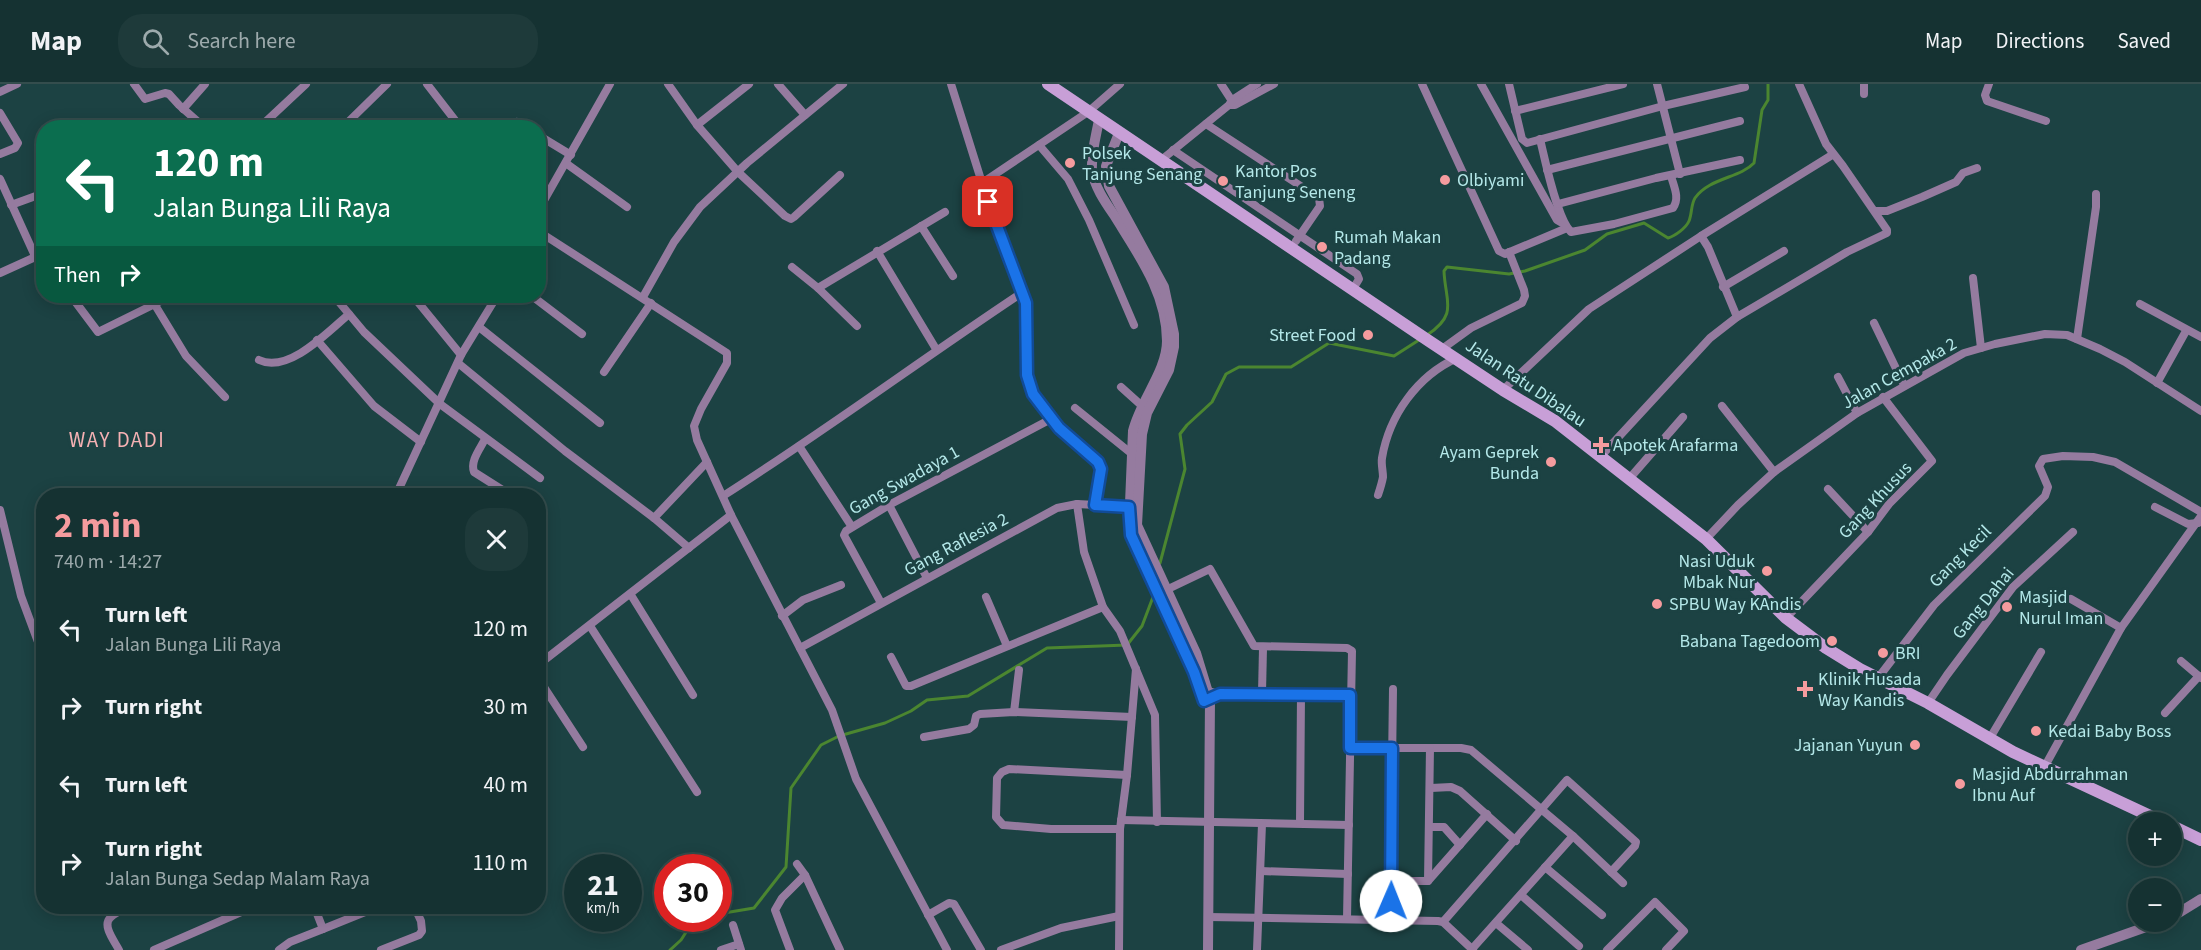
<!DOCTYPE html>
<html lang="en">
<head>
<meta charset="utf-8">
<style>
  :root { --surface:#153232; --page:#1e3a3a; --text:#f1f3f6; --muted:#9daaac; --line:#344d4d; --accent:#f59b9e }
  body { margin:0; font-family:"Source Sans 3",sans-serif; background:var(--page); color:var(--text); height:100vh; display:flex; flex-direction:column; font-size:22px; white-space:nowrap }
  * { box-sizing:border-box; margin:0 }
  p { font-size:20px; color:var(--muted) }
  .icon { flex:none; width:33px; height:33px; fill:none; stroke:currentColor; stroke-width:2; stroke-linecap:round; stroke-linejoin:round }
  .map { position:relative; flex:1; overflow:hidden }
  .sheet { position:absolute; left:36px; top:404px; width:510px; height:426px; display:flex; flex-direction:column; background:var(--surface); border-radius:24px; box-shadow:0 3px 15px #0003,0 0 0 2px var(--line) }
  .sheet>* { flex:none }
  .banner { position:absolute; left:36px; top:36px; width:510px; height:183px; border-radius:24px; box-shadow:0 3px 15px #0003,0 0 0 2px var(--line); background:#0b6e4f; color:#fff; overflow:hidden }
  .buttons { position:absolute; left:2128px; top:728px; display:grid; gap:12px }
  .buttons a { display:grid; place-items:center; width:54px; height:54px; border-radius:50%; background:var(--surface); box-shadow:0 3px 15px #0003,0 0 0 2px var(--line); font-size:30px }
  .speed { position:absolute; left:564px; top:770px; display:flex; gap:12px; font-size:30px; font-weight:700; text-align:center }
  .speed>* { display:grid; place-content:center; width:78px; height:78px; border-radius:50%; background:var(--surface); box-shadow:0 3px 15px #0003,0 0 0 2px var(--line); line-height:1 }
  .speed small { font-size:15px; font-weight:400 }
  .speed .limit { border:9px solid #d22; background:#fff; color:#111 }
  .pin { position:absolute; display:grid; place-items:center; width:51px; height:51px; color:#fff; margin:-26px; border-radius:12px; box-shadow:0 3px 9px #0006 }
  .me { position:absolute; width:66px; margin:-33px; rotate:1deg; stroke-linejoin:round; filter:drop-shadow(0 0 4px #0008) }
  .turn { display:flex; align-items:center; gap:21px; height:126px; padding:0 18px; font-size:27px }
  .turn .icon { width:78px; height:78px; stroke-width:2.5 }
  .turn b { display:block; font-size:42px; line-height:51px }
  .then { display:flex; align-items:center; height:57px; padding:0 18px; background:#0003; gap:12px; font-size:22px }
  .round { display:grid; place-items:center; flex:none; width:63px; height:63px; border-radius:24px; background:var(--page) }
  .head { display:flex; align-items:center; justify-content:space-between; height:102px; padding:0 18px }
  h1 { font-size:36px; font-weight:700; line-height:45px; color:var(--accent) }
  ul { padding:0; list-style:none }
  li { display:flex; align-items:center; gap:18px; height:78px; padding:0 18px }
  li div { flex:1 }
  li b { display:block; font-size:22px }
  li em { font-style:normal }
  header { display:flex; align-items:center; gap:36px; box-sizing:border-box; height:84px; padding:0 30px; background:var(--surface); border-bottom:2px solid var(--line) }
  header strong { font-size:28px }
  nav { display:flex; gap:33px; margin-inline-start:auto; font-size:21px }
  .search { width:420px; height:54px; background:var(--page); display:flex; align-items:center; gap:15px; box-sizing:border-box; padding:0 21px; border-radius:24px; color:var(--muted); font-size:22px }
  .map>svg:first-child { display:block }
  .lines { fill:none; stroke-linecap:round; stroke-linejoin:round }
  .stream { stroke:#4b8630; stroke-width:3 }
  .minor { stroke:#957b9f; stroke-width:8 }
  .tertiary { stroke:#957b9f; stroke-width:10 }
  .secondary { stroke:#c89fd7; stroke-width:12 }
  .route-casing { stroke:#114b97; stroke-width:15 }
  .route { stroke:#1a73e8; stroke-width:10 }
  .poi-dot { fill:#f59b9e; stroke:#1c4243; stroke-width:2 }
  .labels { text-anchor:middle; stroke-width:6; stroke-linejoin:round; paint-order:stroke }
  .poi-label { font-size:18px; fill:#b4e8e9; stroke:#1c4243; text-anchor:start }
  .street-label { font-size:18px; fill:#b4e8e9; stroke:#1c4243 }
  .quarter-label { font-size:21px; letter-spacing:1.5px; fill:#f5b1b3; stroke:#1c4243 }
</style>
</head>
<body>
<header>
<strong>Map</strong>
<div class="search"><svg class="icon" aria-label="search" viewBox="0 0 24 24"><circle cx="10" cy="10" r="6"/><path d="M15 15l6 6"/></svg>Search here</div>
<nav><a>Map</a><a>Directions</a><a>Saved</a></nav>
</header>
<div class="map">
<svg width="2201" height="866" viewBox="0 0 2201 866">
  <rect width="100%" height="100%" fill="#1c4243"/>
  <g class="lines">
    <!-- stream -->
    <g class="stream">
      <path d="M1427,251C1459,230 1445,217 1444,187L1447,183L1509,190L1525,187L1585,166L1607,150L1644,139L1668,154C1675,152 1686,144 1689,137C1692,130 1691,120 1695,114C1709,94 1740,94 1754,79L1762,26L1768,16V0"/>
      <polyline points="1160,479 1185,385 1180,350 1187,341 1212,318 1226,290 1239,283 1291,283 1329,259 1394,272 1419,256"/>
      <polyline points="718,830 754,824 786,783 791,704 821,661 839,652 885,639 911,627 927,616 968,612 1047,564 1127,561 1142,542 1153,513"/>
      <polyline points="670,866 681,856 690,842 705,834"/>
    </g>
    <!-- minor -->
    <g class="minor">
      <polyline points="134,0 145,15 165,9 169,10 179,21 205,44"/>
      <polyline points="427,0 461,44"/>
      <polyline points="668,0 697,41 738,88 785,132 791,135 794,133 840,91"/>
      <polyline points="778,0 805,31"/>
      <polyline points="951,0 982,99 1026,219 1027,291 1033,310 1059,344 1098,378 1101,385 1095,421"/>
      <polyline points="1221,0 1234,20"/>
      <polyline points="1422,0 1499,167 1505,170 1567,144"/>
      <polyline points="1481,0 1557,136 1564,140"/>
      <polyline points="1509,0 1522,55 1527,59 1663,22 1745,3"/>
      <polyline points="1657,0 1680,90"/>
      <polyline points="1864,0 1864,10"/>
      <polyline points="1989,0 1985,11 1987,17 2046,37"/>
      <polyline points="0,8 17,0"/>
      <polyline points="1230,21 1235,21 1274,0"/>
      <polyline points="183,25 205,0"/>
      <polyline points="1515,27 1623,0"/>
      <polyline points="0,29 18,59 15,64 0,70"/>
      <polyline points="517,38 526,44"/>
      <polyline points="1206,40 1319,114 1320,122 1296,157"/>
      <polyline points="697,41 749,0"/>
      <polyline points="259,44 306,0"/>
      <polyline points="342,44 387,0"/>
      <polyline points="538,51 571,71"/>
      <path d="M1540,55C1545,76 1557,135 1571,148L1614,140L1673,124C1680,114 1674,103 1671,92"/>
      <polyline points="1039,61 1068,95 1089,136 1134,241"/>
      <polyline points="1173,66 1357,190 1359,195 1353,205"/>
      <polyline points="1160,77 1229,21 1232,16 1257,0"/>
      <polyline points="567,80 627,123"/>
      <polyline points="1547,86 1740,37"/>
      <polyline points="0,95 35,172"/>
      <polyline points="982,99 1088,28 1120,0"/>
      <polyline points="1558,120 1656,94 1740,76"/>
      <polyline points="11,121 44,109"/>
      <polyline points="538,127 610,0"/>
      <polyline points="1875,127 1887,127 1922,113 1956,98 1963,89 1977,84"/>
      <polyline points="921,142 953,192"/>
      <polyline points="538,147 727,269 727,279 701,325 694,342 697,356 731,431 832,626 856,695 947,866"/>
      <polyline points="1701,152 1708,163 1737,233"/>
      <polyline points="877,167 936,265"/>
      <polyline points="792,183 818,204 857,242"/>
      <polyline points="0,189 44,169"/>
      <polyline points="1973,194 1981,264"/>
      <polyline points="1723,203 1784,167"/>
      <polyline points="818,204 945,128"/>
      <polyline points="71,212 98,248 171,212"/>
      <polyline points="334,212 364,248 440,320 540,394"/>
      <polyline points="413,212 461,271"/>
      <polyline points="532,212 582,250"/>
      <polyline points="643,213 674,158 700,123 747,79 843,0"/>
      <polyline points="2140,220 2201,253"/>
      <polyline points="155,221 186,272 225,313"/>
      <polyline points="1874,239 1904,301"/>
      <polyline points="479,243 600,339"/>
      <polyline points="2077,255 2096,123 2096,110"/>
      <polyline points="317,256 374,322 421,358"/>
      <polyline points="1442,265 1471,244 1522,219 1525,212 1524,206 1509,168"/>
      <path d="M259,276C288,290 328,248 349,230"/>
      <polyline points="458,279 565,367 654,434 689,464"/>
      <polyline points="604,288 651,219"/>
      <polyline points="1838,293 1857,329"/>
      <polyline points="2157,299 2186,247"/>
      <polyline points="1121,303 1141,321"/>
      <polyline points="1503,306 1589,225 1701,152 1832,71"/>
      <polyline points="1722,322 1774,388"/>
      <polyline points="1075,324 1132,370"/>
      <path d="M485,355C480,365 470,377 474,388L504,407"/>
      <polyline points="799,362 852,443"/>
      <polyline points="1601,372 1710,254 1737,233 1847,168 1887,149 1887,146 1843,82 1826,60 1799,0"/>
      <polyline points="1629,395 1683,333"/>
      <polyline points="1828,405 1868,448"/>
      <polyline points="396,411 461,271 497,212"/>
      <path d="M1378,411C1380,405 1382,399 1383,393C1383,387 1381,380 1382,374C1389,332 1417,292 1457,274"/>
      <path d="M723,412C825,347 922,275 1023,208"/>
      <polyline points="1077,420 1084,468 1103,523 1120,547 1155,631 1157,738"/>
      <polyline points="889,421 927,494"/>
      <polyline points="2155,423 2188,440 2198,439"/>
      <polyline points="0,426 21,512 44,574"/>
      <polyline points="654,434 707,378"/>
      <polyline points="1706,455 1738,421 1774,388 1857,329 1964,269 1995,260 2045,250 2067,251 2100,265 2125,278 2201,327"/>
      <polyline points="1166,506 1210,485 1254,562 1347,564 1352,567 1347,835"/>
      <polyline points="631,511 693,611"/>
      <polyline points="986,513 1007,562"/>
      <polyline points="2071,515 2121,544"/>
      <polyline points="881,519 846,455 844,451 846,447 889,421 1051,335"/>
      <polyline points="782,532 803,516 841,501"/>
      <polyline points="1786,534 1868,448 1889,420 1932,377 1883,313"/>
      <polyline points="590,542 697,708"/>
      <polyline points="800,564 1057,424 1077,420 1134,423"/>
      <polyline points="891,573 906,602 911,602 1103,523"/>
      <polyline points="2181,577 2201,594"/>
      <polyline points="538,581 731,431"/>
      <polyline points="538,594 583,663"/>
      <polyline points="1878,594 1934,521 2045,412 2048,403 2039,382 2043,375 2063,372 2093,373 2115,378 2201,428"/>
      <polyline points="1205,606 1219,610 1350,611"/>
      <polyline points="1262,609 1263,564"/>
      <polyline points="1928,619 1947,591 2013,503 2073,448"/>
      <polyline points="1014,628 1019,586"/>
      <polyline points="2165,629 2199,592"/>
      <polyline points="924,653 969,645 974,641 976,632 980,630 1014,628 1132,633"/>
      <polyline points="1990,654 2041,568"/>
      <polyline points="1350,664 1461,664 1471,666 1573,752 1623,799"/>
      <polyline points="2045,682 2121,544 2201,432"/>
      <polyline points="1431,704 1451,703 1460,707 1516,757"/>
      <polyline points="1121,736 1349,741"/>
      <polyline points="1300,739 1301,610"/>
      <polyline points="1429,743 1444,743 1460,761"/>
      <polyline points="1120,745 1051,745 1003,741 996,733 997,694 1002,688 1009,685 1127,691"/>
      <polyline points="797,780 805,791 840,866"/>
      <polyline points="1545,783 1602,831"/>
      <polyline points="1261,787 1348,790"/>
      <polyline points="1391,797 1428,797 1487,730"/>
      <polyline points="1428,797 1430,664"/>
      <polyline points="1521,811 1579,862"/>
      <polyline points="314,822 323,845 380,822"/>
      <polyline points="459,822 461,827"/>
      <polyline points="928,831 949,819 954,820 981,866"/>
      <polyline points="1208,833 1438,837 1443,838 1473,866"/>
      <polyline points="1390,837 1393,605"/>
      <polyline points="1443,838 1567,696 1636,758 1635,762 1611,788"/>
      <polyline points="1496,839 1528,866"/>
      <polyline points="733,841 741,866"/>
      <polyline points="1472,865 1573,752"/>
      <path d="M119,866C115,858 102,842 110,834C114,829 122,827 126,822"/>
      <polyline points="154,866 255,822"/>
      <polyline points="279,866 290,858 323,845"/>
      <polyline points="381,866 419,851 422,847 421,837 414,822"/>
      <polyline points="721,866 739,860"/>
      <polyline points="790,866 775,826 782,814 805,791"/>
      <polyline points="1001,866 1061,844 1119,832"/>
      <polyline points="1119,866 1120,745 1127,691 1136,585"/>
      <polyline points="1257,866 1262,740"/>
      <polyline points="1607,866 1655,818 1684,847 1666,866"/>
    </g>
    <!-- tertiary -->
    <g class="tertiary">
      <path d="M1099,36C1096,52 1091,69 1092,86C1094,102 1105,118 1114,131C1138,170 1167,209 1167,257C1167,287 1140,317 1133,347L1129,444L1194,588L1205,617"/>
      <polyline points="1119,49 1106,82 1109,102 1164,203 1174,250 1174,263 1169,286 1147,329 1142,350 1137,441 1196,569 1210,615 1208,866"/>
      <polyline points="2172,833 2201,815"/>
      <polyline points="2081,866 2163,837"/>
    </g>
    <!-- secondary -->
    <g class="secondary">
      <polyline points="1048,0 1429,257 1503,306 1555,337 1706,455 1786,534 1826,564 1860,585 1928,619 2013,668 2163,738"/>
      <polyline points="2172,742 2201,756"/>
    </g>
  </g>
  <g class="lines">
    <defs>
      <polyline id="route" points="988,118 1026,219 1027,291 1033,310 1059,344 1098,378 1101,385 1095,421 1129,423 1131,451 1194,588 1204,617 1220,610 1350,611 1350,664 1392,664 1391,817"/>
    </defs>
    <!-- route casing -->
    <use href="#route" class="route-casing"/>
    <!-- route -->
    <use href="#route" class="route"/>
  </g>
  <!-- markers -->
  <g class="poi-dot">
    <circle cx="1070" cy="79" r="6"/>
    <circle cx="1445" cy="96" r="6"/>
    <circle cx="1223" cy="97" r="6"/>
    <circle cx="1322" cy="163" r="6"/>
    <circle cx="1368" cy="251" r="6"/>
    <path d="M1598 352h6v6h6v6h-6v6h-6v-6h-6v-6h6z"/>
    <circle cx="1551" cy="378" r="6"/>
    <circle cx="1767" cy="487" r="6"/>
    <circle cx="1657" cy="520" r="6"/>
    <circle cx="2007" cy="523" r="6"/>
    <circle cx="1832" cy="557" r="6"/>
    <circle cx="1883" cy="569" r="6"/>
    <path d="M1802 596h6v6h6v6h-6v6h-6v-6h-6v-6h6z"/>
    <circle cx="2036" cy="647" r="6"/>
    <circle cx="1915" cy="661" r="6"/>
    <circle cx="1960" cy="700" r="6"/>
  </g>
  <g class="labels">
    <!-- poi labels -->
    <g class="poi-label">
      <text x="1082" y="75">Polsek<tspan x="1082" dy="21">Tanjung Senang</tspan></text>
      <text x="1235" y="93">Kantor Pos<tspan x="1235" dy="21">Tanjung Seneng</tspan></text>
      <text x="1457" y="102">Olbiyami</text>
      <text x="1334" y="159">Rumah Makan<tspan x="1334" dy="21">Padang</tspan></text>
      <text x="1356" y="257" text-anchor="end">Street Food</text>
      <text x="1613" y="367">Apotek Arafarma</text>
      <text x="1539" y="374" text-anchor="end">Ayam Geprek<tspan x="1539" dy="21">Bunda</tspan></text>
      <text x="1755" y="483" text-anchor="end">Nasi Uduk<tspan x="1755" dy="21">Mbak Nur</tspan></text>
      <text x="2019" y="519">Masjid<tspan x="2019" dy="21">Nurul Iman</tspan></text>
      <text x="1669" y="526">SPBU Way KAndis</text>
      <text x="1820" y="563" text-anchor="end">Babana Tagedoom</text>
      <text x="1895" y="575">BRI</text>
      <text x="1818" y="601">Klinik Husada<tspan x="1818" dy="21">Way Kandis</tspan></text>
      <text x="2048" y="653">Kedai Baby Boss</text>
      <text x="1903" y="667" text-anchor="end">Jajanan Yuyun</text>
      <text x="1972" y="696">Masjid Abdurrahman<tspan x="1972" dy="21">Ibnu Auf</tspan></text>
    </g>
    <!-- street labels -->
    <g class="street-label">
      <text transform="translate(1899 289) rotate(-29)" y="6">Jalan Cempaka 2</text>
      <text transform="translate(1526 299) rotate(34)" y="6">Jalan Ratu Dibalau</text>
      <text transform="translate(904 396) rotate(-29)" y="6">Gang Swadaya 1</text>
      <text transform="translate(1875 416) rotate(-47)" y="6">Gang Khusus</text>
      <text transform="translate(956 460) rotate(-28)" y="6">Gang Raflesia 2</text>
      <text transform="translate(1960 472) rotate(-45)" y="6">Gang Kecil</text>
      <text transform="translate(1983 519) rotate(-51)" y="6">Gang Dahai</text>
    </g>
    <!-- quarter labels -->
    <g class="quarter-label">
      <text x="117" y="363">WAY DADI</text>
    </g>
  </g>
</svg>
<div class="buttons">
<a>+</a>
<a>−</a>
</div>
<div class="speed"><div>21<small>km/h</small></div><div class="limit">30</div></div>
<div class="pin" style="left:988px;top:118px;background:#d93025"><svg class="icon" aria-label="arrive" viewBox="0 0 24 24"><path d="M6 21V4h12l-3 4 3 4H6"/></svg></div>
<svg class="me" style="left:1391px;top:817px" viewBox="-20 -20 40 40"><circle r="19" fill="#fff"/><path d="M0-13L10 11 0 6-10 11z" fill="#1a73e8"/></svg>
<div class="banner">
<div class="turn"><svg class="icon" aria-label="left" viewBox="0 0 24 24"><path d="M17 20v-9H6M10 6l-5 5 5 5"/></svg><div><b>120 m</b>Jalan Bunga Lili Raya</div></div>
<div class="then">Then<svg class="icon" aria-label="right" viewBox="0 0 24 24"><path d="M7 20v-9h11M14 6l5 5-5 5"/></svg></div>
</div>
<section class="sheet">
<div class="head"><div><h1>2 min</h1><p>740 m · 14:27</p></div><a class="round"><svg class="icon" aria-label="close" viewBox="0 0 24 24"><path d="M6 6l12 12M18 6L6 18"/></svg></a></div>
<ul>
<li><svg class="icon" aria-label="left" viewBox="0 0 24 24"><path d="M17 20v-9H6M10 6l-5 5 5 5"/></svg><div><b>Turn left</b><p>Jalan Bunga Lili Raya</p></div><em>120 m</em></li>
<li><svg class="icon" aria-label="right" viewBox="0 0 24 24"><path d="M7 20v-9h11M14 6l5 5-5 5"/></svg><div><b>Turn right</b></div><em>30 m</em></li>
<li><svg class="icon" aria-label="left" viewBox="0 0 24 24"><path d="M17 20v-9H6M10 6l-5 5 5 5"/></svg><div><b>Turn left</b></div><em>40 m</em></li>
<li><svg class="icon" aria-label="right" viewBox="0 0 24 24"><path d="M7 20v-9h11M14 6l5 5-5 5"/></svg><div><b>Turn right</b><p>Jalan Bunga Sedap Malam Raya</p></div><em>110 m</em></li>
</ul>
</section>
</div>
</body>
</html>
